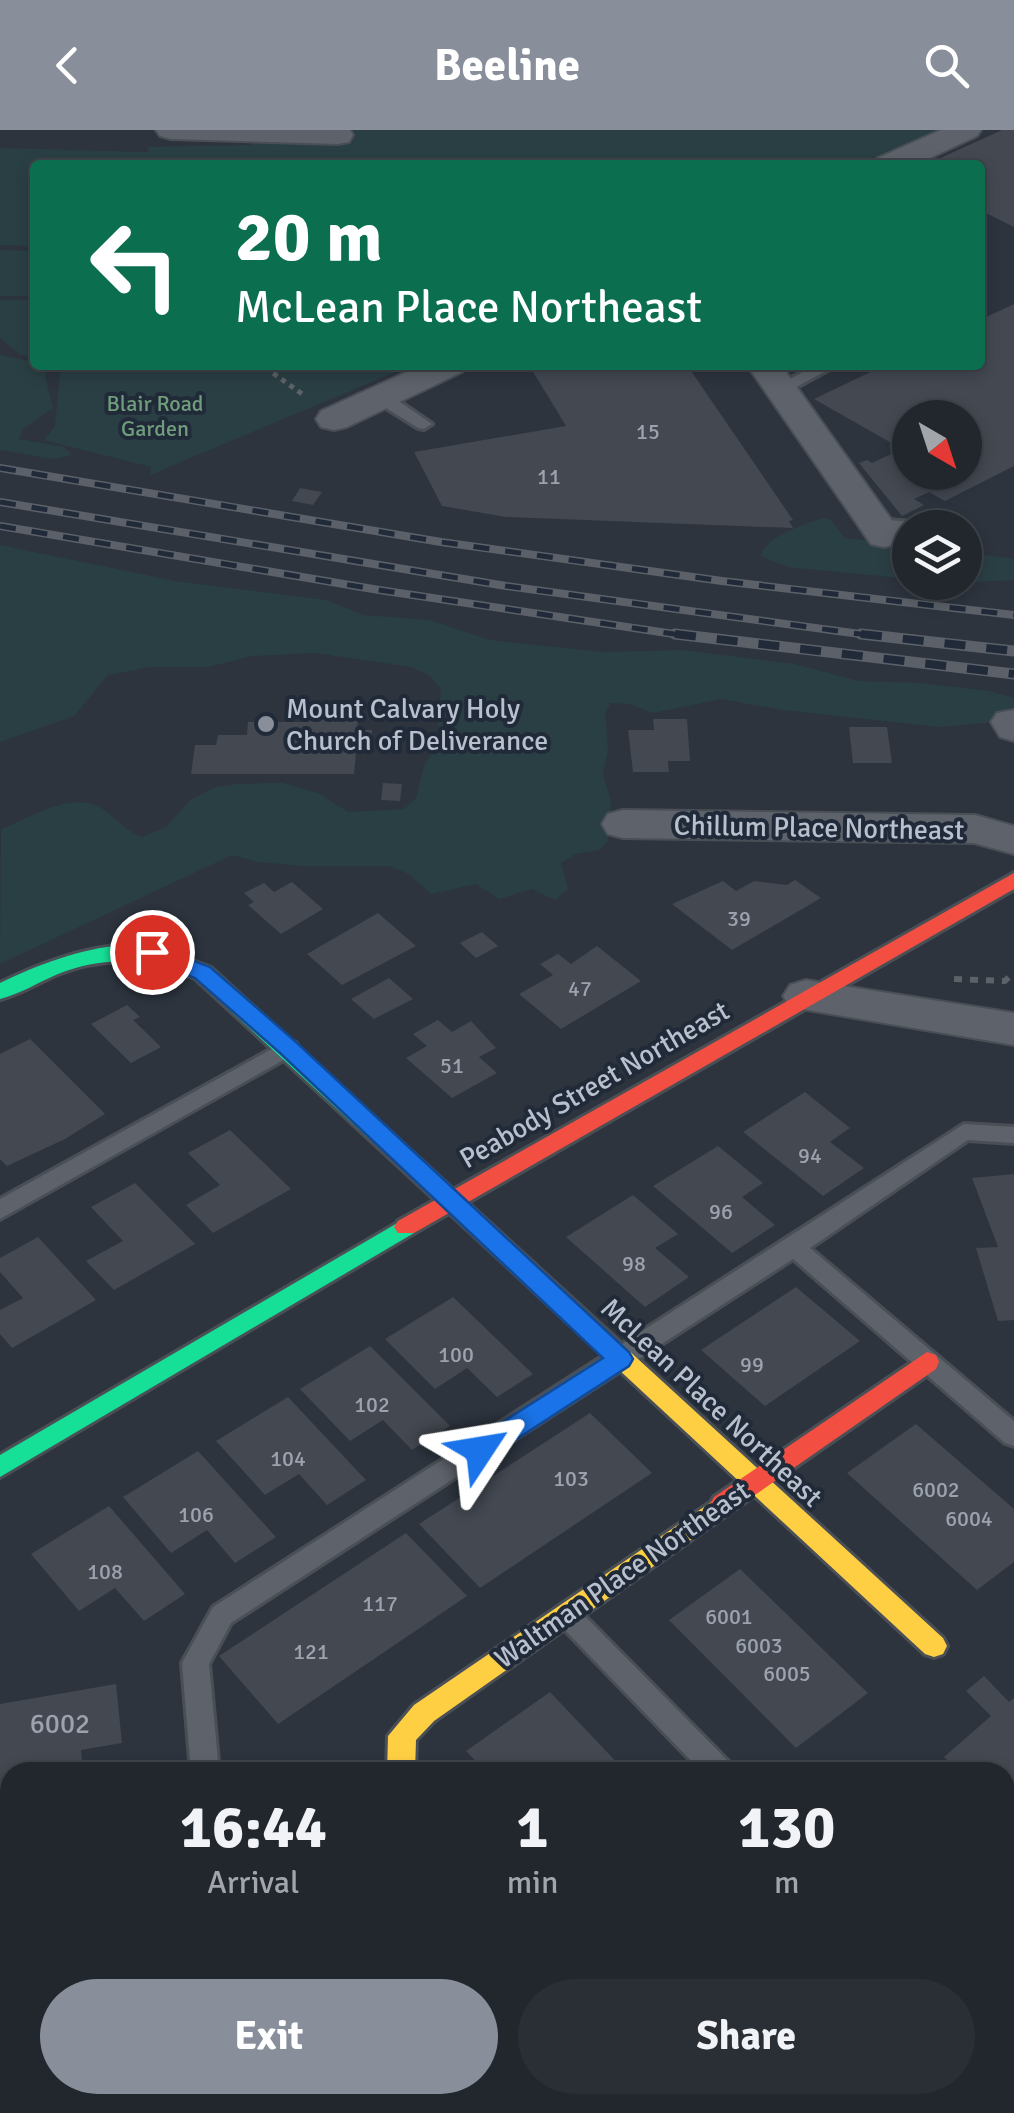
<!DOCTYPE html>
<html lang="en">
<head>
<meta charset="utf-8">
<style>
  :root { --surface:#22272e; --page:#2a2f36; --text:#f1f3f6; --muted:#a2a5aa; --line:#3f444a; --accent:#888f9b }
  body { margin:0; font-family:Signika,sans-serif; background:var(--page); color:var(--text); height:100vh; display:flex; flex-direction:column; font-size:38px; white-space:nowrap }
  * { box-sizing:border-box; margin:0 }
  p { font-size:32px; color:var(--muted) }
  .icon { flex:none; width:55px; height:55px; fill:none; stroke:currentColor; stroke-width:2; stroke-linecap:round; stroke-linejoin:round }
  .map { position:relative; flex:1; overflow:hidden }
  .drawer { position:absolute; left:0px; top:1632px; width:1015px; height:352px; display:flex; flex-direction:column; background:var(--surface); border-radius:30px 30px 0 0; box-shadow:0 5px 15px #0003,0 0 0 2px var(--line) }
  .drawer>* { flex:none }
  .guide { position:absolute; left:30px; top:30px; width:955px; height:210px; border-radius:10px; box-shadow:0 5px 15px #0003,0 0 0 2px var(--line); background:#0b6e4f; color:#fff; overflow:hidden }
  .needle { width:65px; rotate:141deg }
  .tools { position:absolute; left:892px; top:270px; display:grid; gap:20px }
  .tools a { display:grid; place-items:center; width:90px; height:90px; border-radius:50%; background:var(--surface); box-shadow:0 5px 15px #0003,0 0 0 2px var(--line); font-size:50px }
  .pin { position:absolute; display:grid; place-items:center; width:85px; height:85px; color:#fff; margin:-42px; border:5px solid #fff; border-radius:50%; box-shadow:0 2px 10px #0007 }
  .me { position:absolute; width:110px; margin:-55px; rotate:57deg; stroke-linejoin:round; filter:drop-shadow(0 0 8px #0008) }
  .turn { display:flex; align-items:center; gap:35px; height:210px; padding:0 40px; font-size:45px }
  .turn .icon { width:130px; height:130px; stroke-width:2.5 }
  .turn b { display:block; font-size:70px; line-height:85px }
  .eta { display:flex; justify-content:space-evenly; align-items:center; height:170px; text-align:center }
  .eta b { font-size:60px; font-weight:700; line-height:70px }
  .action { display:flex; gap:20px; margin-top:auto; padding:20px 40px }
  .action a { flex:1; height:115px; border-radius:60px; background:var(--accent); color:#fff; font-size:40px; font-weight:700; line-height:115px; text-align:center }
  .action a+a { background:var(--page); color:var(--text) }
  header { display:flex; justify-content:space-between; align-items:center; height:130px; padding:0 40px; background:var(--accent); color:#fff; font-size:45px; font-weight:700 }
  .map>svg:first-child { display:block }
  .green { fill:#2a3f44 }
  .building { fill:#434851; fill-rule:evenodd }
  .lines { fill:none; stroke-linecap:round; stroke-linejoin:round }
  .lane-casing { stroke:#4a4f56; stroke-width:6 }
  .street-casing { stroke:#4a4f56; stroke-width:4 }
  .fast-casing { stroke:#4a4f56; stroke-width:6 }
  .slow-casing { stroke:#4a4f56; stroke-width:6 }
  .jam-casing { stroke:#4a4f56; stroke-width:6 }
  .path-far1 { stroke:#5c6267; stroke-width:5; stroke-dasharray:5 5; stroke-linecap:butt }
  .path { stroke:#5c6267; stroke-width:6; stroke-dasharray:8 8; stroke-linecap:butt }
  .lane { fill:#5e636b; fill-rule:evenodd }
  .street { fill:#5e636b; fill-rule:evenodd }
  .fast { fill:#16e098; fill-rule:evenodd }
  .slow { fill:#ffcf43; fill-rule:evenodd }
  .jam { fill:#f24e42; fill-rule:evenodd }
  .rail-far1-casing { stroke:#5c6169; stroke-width:8 }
  .rail-casing { stroke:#5c6169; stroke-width:11 }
  .rail-far1 { stroke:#202a39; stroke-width:5; stroke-dasharray:16; stroke-linecap:butt }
  .rail { stroke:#202a39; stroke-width:8; stroke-dasharray:21; stroke-linecap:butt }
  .route { fill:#1a73e8; stroke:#114b97; stroke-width:2.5 }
  .poi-dot { fill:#888f9b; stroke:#202a39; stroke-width:4 }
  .labels { text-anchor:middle; stroke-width:8; stroke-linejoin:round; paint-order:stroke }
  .far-park-label { font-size:22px; fill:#709e7c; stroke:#202a39 }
  .number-label { font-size:22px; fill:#9ca2ae }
  .poi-label { font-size:28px; fill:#b9c0cd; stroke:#202a39; text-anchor:start }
  .street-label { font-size:28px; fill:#b9c0cd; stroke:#202a39 }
  .near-number-label { font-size:28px; fill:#9ca2ae }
</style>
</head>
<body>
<header><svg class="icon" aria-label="back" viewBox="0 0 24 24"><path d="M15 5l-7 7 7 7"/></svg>Beeline<svg class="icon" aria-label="search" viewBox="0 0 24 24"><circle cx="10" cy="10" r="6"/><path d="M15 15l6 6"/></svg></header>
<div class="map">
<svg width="1014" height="1983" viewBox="0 0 1014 1983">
  <rect width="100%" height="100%" fill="#2d343e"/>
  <!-- green -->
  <g class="green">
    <polygon points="246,0 945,0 868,35 35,35 35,116 0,115 0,18 147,22 149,17 251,15"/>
    <polygon points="0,120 35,121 35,166 0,166"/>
    <polygon points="0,170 35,170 35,226 21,225 0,208"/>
    <polygon points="0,225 49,235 45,246 53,278 23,299 19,309 64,317 72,325 54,329 0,320"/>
    <polygon points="61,235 412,235 150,345 151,337 44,310 55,296"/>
    <path d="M824,388L830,389L845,408L910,415V449L788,437L761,426C765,406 805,394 824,388Z"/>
    <path d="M0,415L175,451L327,470L363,485L429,490L490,510L602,522L683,520L795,534L858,551L921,553L989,561L1014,568V584L985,593L939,597L783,580L721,569L654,583L629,574L611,573L605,582L608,621L603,644L611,671L608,711L599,720L576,724L561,733L568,759L555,770L532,759L499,769L476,754L431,764L409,744L389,736H302L258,732L232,725L0,834L1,699C27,689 66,664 95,675C112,682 123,700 142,707L166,697L190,670L216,657L236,654L283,653L320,664L348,682L404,679L416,668L424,636L437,615L441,559L430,546L411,537L315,523L252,526L208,537H151L108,545L74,586L0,612Z"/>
    <polygon points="965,422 1014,429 1014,450 954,453 965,452"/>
  </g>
  <!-- building -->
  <g class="building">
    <polygon points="1002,0 1014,0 1014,97 980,80 980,35 925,35"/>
    <path d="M1014,174V336L945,371L929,362L914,369L924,375L902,386L859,333L867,330L872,333L902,319L814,269L885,235H980V190ZM910,288H965V342H910Z"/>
    <polygon points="529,235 687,235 793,390 789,391 793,398 506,387 442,376 414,322 566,296"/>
    <polygon points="300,358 322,362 313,375 292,371"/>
    <polygon points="306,580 359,580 357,600 372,600 372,611 357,611 354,644 191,644 195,615 216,615 218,605 247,605 248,592 305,592"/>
    <polygon points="653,589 687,589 690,631 668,631 669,642 633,642 628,600 654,600"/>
    <polygon points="849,597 887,597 892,633 853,633"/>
    <polygon points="383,653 402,654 400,671 381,670"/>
    <polygon points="795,750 821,768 732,820 672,774 723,751 736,761 754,751 787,755"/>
    <polygon points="292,752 323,779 281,804 248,775 254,772 244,763 264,753 274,762"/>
    <polygon points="378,783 416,816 342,855 307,824"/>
    <polygon points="482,802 498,816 476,828 460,813"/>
    <polygon points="597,816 641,851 561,899 519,864 553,845 540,834 558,824 571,834"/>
    <polygon points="389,848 413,869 374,889 351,869"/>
    <polygon points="127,875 140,887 133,890 161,917 131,933 91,894"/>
    <polygon points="438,890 452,902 471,891 496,918 479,927 497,943 452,968 406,928 427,916 413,904"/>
    <polygon points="30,909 105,984 65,1009 7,1036 0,1029 0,924"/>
    <polygon points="805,962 850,998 830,1012 864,1038 823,1066 743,1002"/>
    <polygon points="230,1000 291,1059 213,1103 186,1075 220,1055 188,1023"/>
    <polygon points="718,1016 763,1053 742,1067 775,1095 732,1123 653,1056"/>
    <polygon points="1014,1044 1014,1190 998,1191 976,1118 998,1117 972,1048"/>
    <polygon points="135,1053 195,1114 114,1160 86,1131 123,1111 91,1077"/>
    <polygon points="633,1065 678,1104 655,1118 689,1147 645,1177 566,1107"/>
    <polygon points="38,1107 96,1170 12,1218 0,1204 0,1180 23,1168 0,1142 0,1128"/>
    <polygon points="796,1157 860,1211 765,1276 701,1220"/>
    <polygon points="453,1167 533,1244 497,1267 467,1238 435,1259 385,1209"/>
    <polygon points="370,1216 450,1296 412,1320 383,1290 350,1311 300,1259"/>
    <polygon points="288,1267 366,1350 327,1375 299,1344 265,1365 216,1311"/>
    <polygon points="590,1283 652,1343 480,1458 419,1394"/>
    <polygon points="916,1294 1014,1379 1014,1432 977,1460 847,1343"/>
    <polygon points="198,1321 276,1407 235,1433 207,1400 171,1423 123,1367"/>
    <polygon points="109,1376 185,1464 144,1491 115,1458 79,1481 31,1424"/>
    <polygon points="406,1403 467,1466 278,1594 219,1526"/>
    <polygon points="740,1439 868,1563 796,1618 669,1490"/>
    <polygon points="984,1546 1009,1572 1014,1568 1014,1738 1005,1745 1005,1642 937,1642 950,1632 944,1627 991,1586 966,1561"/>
    <polygon points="116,1554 122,1613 81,1620 83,1642 10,1642 10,1656 0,1657 0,1574"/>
    <polygon points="550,1562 626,1642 486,1642 466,1621"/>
    <polygon points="10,1670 10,1758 0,1760 0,1672"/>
    <polygon points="1005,1765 1014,1774 1014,1913 1005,1905"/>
    <polygon points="10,1774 10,1867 0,1869 0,1775"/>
    <polygon points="10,1886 10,1975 58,1977 0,1983 0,1888"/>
    <polygon points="359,1975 547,1975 537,1983 348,1983"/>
  </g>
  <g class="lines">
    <defs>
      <g id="lane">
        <polygon points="816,235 837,235 787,262 775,262 773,258"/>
        <polygon points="381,262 387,263 432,294 424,299 418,298 375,271 373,267"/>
        <polygon points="876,389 924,393 933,398 910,398 910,402 870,398 870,390"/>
        <polygon points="288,910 296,913 299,918 296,923 0,1089 0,1069"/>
        <polygon points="964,994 1014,997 1014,1013 968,1010 810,1118 1014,1291 1014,1316 1005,1313 793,1129 231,1493 209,1534 219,1642 191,1642 182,1533 213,1477"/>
        <polygon points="568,1475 577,1478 730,1633 734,1642 702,1642 559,1494 555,1486 559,1478"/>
        <rect x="222" y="1975" width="30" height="8"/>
        <polygon points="282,1975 320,1975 317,1983 279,1983"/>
      </g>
      <g id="street">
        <polygon points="156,0 350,0 353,5 349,12 338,14 171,9 160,6"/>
        <polygon points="941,0 981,0 977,6 915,35 873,35 878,28"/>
        <polygon points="422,235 467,235 462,242 347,297 334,300 321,297 316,289 321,281"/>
        <polygon points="747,235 781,235 903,406 897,414 884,417 871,414"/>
        <polygon points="1014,580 1014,611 1000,607 991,592 997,583"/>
        <polygon points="623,680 975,685 1014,696 1014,724 974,713 623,708 608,704 602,694 608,684"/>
        <polygon points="806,850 1014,883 1014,915 790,877 783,866 790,855"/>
        <polygon points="662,1975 808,1975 811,1983 659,1983"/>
      </g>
      <g id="fast">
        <path d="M123,815L174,824L211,838L521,1122L525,1128L521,1134H505L195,848C148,829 106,825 58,844C39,852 20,864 0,869V853C40,834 79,819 123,815Z"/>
        <polygon points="406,1088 414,1091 418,1097 414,1103 0,1347 0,1325"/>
      </g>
      <g id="slow">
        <polygon points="513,1119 521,1122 943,1508 947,1516 943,1524 934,1527 925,1524 505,1134 501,1128 505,1122"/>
        <polygon points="723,1364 732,1367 736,1374 732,1381 434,1591 416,1610 415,1642 387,1642 388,1606 414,1575"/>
      </g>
      <g id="jam">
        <polygon points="1014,743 1014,759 414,1103 398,1103 394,1097 398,1091"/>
        <polygon points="927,1222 936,1225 939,1232 936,1239 732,1381 723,1384 714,1381 710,1374 714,1367"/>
      </g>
    </defs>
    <!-- lane casing -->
    <use href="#lane" class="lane-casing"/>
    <!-- street casing -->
    <use href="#street" class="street-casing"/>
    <!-- fast casing -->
    <use href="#fast" class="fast-casing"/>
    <!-- slow casing -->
    <use href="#slow" class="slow-casing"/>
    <!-- jam casing -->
    <use href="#jam" class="jam-casing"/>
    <!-- path-far1 -->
    <polyline class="path-far1" points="270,235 270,241 305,266"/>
    <!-- path -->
    <polyline class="path" points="954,849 1005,851 1013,843"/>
    <!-- lane -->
    <use href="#lane" class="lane"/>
    <!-- street -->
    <use href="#street" class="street"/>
    <!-- fast -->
    <use href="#fast" class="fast"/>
    <!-- slow -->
    <use href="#slow" class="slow"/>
    <!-- jam -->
    <use href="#jam" class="jam"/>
    <defs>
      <g id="rail-far1">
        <polyline points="0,338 441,412 722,451 1014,485"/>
        <polyline points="0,372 506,456 882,507"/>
        <polyline points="0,396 379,460 694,507"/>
      </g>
      <g id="rail">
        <polyline points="675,504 1014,544"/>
        <polyline points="861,504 1014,521"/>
      </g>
    </defs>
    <!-- rail-far1 casing -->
    <use href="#rail-far1" class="rail-far1-casing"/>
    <!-- rail casing -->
    <use href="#rail" class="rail-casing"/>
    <!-- rail-far1 -->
    <use href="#rail-far1" class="rail-far1"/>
    <!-- rail -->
    <use href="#rail" class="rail"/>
  </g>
  <!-- route -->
  <polygon class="route" points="152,815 210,837 296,912 629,1222 633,1229 629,1236 489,1327 471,1327 467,1320 471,1312 603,1228 280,923 195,848 145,827 142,822"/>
  <!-- markers -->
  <circle class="poi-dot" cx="266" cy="594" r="10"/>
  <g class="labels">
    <!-- far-park labels -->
    <g class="far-park-label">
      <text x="155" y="281">Blair Road<tspan x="155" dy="25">Garden</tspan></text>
    </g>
    <!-- number labels -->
    <g class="number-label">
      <text x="648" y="309">15</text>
      <text x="549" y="354">11</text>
      <text x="739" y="796">39</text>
      <text x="580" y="866">47</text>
      <text x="452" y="943">51</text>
      <text x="810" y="1033">94</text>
      <text x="721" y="1089">96</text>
      <text x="634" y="1141">98</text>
      <text x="456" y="1232">100</text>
      <text x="752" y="1242">99</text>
      <text x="372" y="1282">102</text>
      <text x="288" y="1336">104</text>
      <text x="571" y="1356">103</text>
      <text x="936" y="1367">6002</text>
      <text x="196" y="1392">106</text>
      <text x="969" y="1396">6004</text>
      <text x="105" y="1449">108</text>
      <text x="380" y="1481">117</text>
      <text x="729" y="1494">6001</text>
      <text x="759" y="1523">6003</text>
      <text x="311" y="1529">121</text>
      <text x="787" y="1551">6005</text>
    </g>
    <!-- poi labels -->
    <g class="poi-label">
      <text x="286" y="588">Mount Calvary Holy<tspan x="286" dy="32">Church of Deliverance</tspan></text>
    </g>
    <!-- street labels -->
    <g class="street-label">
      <text transform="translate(819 697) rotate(1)" y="10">Chillum Place Northeast</text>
      <text transform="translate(594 954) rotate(-30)" y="10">Peabody Street Northeast</text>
      <text transform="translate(712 1272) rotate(43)" y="10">McLean Place Northeast</text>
      <text transform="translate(622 1444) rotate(-35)" y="10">Waltman Place Northeast</text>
    </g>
    <!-- near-number labels -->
    <g class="near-number-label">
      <text x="60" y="1603">6002</text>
    </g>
  </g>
</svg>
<div class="tools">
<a><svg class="needle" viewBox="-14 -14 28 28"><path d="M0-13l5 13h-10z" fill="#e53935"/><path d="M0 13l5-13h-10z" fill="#a2a5aa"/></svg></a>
<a><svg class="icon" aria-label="layers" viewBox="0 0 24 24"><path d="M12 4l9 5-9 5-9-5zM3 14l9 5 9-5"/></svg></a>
</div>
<div class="pin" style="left:152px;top:822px;background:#d93025"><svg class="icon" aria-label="arrive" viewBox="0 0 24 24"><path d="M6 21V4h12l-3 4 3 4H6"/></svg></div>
<svg class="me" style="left:480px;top:1320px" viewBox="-20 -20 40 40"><path d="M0-17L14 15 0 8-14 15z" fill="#1a73e8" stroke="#fff" stroke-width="4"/></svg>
<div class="guide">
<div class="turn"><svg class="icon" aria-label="left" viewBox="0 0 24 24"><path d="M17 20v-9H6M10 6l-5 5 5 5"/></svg><div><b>20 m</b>McLean Place Northeast</div></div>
</div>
<section class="drawer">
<div class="eta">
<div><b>16:44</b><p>Arrival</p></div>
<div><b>1</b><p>min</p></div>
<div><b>130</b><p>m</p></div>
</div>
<div class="action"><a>Exit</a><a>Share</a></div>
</section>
</div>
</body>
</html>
